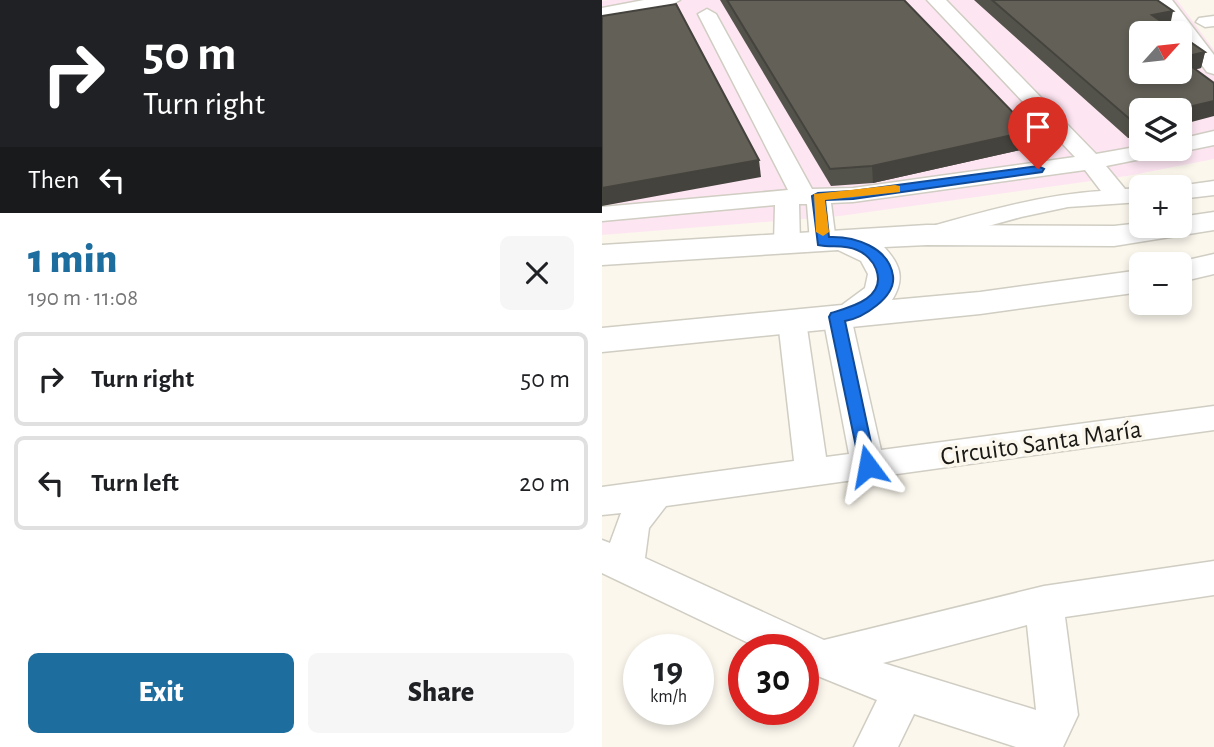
<!DOCTYPE html>
<html lang="en">
<head>
<meta charset="utf-8">
<style>
  :root { --surface:#fff; --page:#f6f6f6; --text:#202124; --muted:#757577; --line:#e0e0e0; --accent:#1e6d9f }
  body { margin:0; font-family:"Alegreya Sans",sans-serif; background:var(--page); color:var(--text); height:100vh; display:flex; flex-direction:column; font-size:26px; white-space:nowrap }
  * { box-sizing:border-box; margin:0 }
  p { font-size:23px; color:var(--muted) }
  .icon { flex:none; width:38px; height:38px; fill:none; stroke:currentColor; stroke-width:2; stroke-linecap:round; stroke-linejoin:round }
  .map { position:relative; flex:1; overflow:hidden }
  .details { display:flex; flex-direction:column; background:var(--surface); width:602px }
  .details>* { flex:none }
  .banner { background:#202124; color:#fff; overflow:hidden }
  .needle { width:46px; rotate:63deg }
  .tools { position:absolute; left:527px; top:21px; display:grid; gap:14px }
  .tools a { display:grid; place-items:center; width:63px; height:63px; border-radius:10px; background:var(--surface); box-shadow:0 4px 10px #0003; font-size:35px }
  .speed { position:absolute; left:21px; top:634px; display:flex; gap:14px; font-size:35px; font-weight:700; text-align:center }
  .speed>* { display:grid; place-content:center; width:91px; height:91px; border-radius:50%; background:var(--surface); box-shadow:0 4px 10px #0003; line-height:1 }
  .speed small { font-size:18px; font-weight:400 }
  .speed .limit { border:10px solid #d22; background:#fff; color:#111 }
  .pin { position:absolute; display:grid; place-items:center; width:60px; height:60px; color:#fff; margin:-72px -30px; border-radius:50% 50% 50% 0; rotate:-45deg; box-shadow:0 0 7px #0007 }
  .pin .icon { rotate:45deg }
  .me { position:absolute; width:77px; margin:-38px; rotate:347deg; stroke-linejoin:round; filter:drop-shadow(0 0 5px #0008) }
  .turn { display:flex; align-items:center; gap:24px; height:147px; padding:0 28px; font-size:32px }
  .turn .icon { width:91px; height:91px; stroke-width:2.5 }
  .turn b { display:block; font-size:49px; line-height:60px }
  .then { display:flex; align-items:center; height:66px; padding:0 28px; background:#0003; gap:14px; font-size:26px }
  .round { display:grid; place-items:center; flex:none; width:74px; height:74px; border-radius:10px; background:var(--page) }
  .summary { display:flex; align-items:center; justify-content:space-between; height:119px; padding:0 28px }
  h1 { font-size:42px; font-weight:800; line-height:52px; color:var(--accent) }
  .cta { display:flex; gap:14px; margin-top:auto; padding:14px 28px }
  .cta a { flex:1; height:80px; border-radius:10px; background:var(--accent); color:#fff; font-size:28px; font-weight:800; line-height:80px; text-align:center }
  .cta a+a { background:var(--page); color:var(--text) }
  ul { padding:0; list-style:none }
  li { display:flex; align-items:center; gap:21px; height:94px; margin:0 14px 10px; padding:0 14px; border:4px solid var(--line); border-radius:10px }
  li div { flex:1 }
  li b { display:block; font-size:26px }
  li em { font-style:normal }
  main { display:flex; flex:1; min-height:0 }
  .map>svg:first-child { display:block }
  .industrial { fill:#fde6f2; fill-rule:evenodd }
  .lines { fill:none; stroke-linecap:round; stroke-linejoin:round }
  .minor-casing { stroke:#d0cdc3; stroke-width:3 }
  .major-casing { stroke:#d0cdc3; stroke-width:3 }
  .minor { fill:#fff; fill-rule:evenodd }
  .major { fill:#fff; fill-rule:evenodd }
  .wall { fill:#54534b }
  .shaded-wall { fill:#45433d }
  .building { fill:#626057; stroke:#45433d; stroke-width:2 }
  .route { fill:#1a73e8; stroke:#114b97; stroke-width:2 }
  .slow { fill:#f59e0b }
  .labels { text-anchor:middle; stroke-width:7; stroke-linejoin:round; paint-order:stroke }
  .street-label { font-size:26px; fill:#1a1915; stroke:#fbf7ed }
</style>
</head>
<body>
<main>
<section class="details">
<div class="banner">
<div class="turn"><svg class="icon" aria-label="right" viewBox="0 0 24 24"><path d="M7 20v-9h11M14 6l5 5-5 5"/></svg><div><b>50 m</b>Turn right</div></div>
<div class="then">Then<svg class="icon" aria-label="left" viewBox="0 0 24 24"><path d="M17 20v-9H6M10 6l-5 5 5 5"/></svg></div>
</div>
<div class="summary"><div><h1>1 min</h1><p>190 m · 11:08</p></div><a class="round"><svg class="icon" aria-label="close" viewBox="0 0 24 24"><path d="M6 6l12 12M18 6L6 18"/></svg></a></div>
<ul>
<li><svg class="icon" aria-label="right" viewBox="0 0 24 24"><path d="M7 20v-9h11M14 6l5 5-5 5"/></svg><div><b>Turn right</b></div><em>50 m</em></li>
<li><svg class="icon" aria-label="left" viewBox="0 0 24 24"><path d="M17 20v-9H6M10 6l-5 5 5 5"/></svg><div><b>Turn left</b></div><em>20 m</em></li>
</ul>
<div class="cta"><a>Exit</a><a>Share</a></div>
</section>
<div class="map">
<svg width="612" height="747" viewBox="0 0 612 747">
  <rect width="100%" height="100%" fill="#fbf7ed"/>
  <!-- industrial -->
  <path class="industrial" d="M7,0H575L612,50V159L525,176L238,216L0,235V1ZM539,33H578V72H539ZM539,110H578V149H539Z"/>
  <g class="lines">
    <defs>
      <g id="minor">
        <polygon points="42,0 78,0 69,5 0,18 0,8"/>
        <path d="M325,0H344L494,154L539,146V149H567L564,154L504,166L523,189L539,188V202L466,207L419,217L325,243L316,240L312,235L316,230C377,213 437,195 499,191L483,170L251,202L229,203L234,242L230,248L221,250L212,248L208,242L205,204H197L198,244L194,250L185,252L176,250L172,244L173,205L0,221V207L186,190L96,14L105,9L114,14L210,189L251,188L473,157Z"/>
        <polygon points="552,0 570,0 612,55 612,74 605,72"/>
        <polygon points="612,16 612,26 603,27 594,22 597,18"/>
        <polygon points="612,131 612,145 578,152 570,149 578,149 578,139"/>
        <polygon points="612,181 612,195 578,199 578,187 569,187"/>
        <path d="M235,307L245,310L249,317L279,450L612,406V430L64,506L47,528L43,558L222,640L442,586L612,561V595L463,617L476,715L461,747H414L312,714L296,747H252L275,700L201,670V649H159L0,573V540L8,543L19,513L0,515V487L192,461L176,321L180,314L190,311L200,314L204,321L224,457L247,454L221,317L225,310ZM425,625L434,710L281,663Z"/>
      </g>
      <g id="major">
        <path d="M612,212V230L512,246L325,245L282,247C299,265 303,279 290,300L378,292L539,270V292L378,314L0,352V328L240,305L263,288L266,274L259,261L236,250L0,265V245L325,225L512,226L539,223V226H578V217Z"/>
        <polygon points="612,254 612,274 578,282 578,264 568,264"/>
      </g>
    </defs>
    <!-- minor casing -->
    <use href="#minor" class="minor-casing"/>
    <!-- major casing -->
    <use href="#major" class="major-casing"/>
    <!-- minor -->
    <use href="#minor" class="minor"/>
    <!-- major -->
    <use href="#major" class="major"/>
  </g>
  <!-- wall -->
  <g class="wall">
    <polygon points="118,0 302,0 429,131 427,148 271,183 229,186"/>
    <polygon points="372,0 555,0 568,26 566,27 603,52 599,68 594,69 539,110 539,135 526,138"/>
  </g>
  <!-- shaded-wall -->
  <g class="shaded-wall">
    <polygon points="571,11 568,26 546,31 550,15"/>
    <polygon points="603,52 599,68 574,74 578,58"/>
    <polygon points="612,101 612,116 578,125 578,110 574,110"/>
    <polygon points="539,119 539,135 526,138 530,121"/>
    <polygon points="429,131 427,148 271,183 270,166"/>
    <polygon points="157,160 159,177 0,206 0,188"/>
  </g>
  <!-- building -->
  <g class="building">
    <polygon points="125,0 302,0 429,131 270,166 228,169"/>
    <polygon points="390,0 555,0 571,11 550,15 576,33 539,33 539,72 578,72 578,35 603,52 578,58 612,83 612,101 574,110 539,110 539,119 530,121"/>
    <polygon points="74,4 157,160 0,188 0,16"/>
  </g>
  <!-- route -->
  <path class="route" d="M436,166L442,169L440,172L251,199L223,200L227,237C252,236 287,247 291,276C294,297 261,318 243,321L274,466L272,471H259L227,317L229,313C249,307 285,298 274,269C271,261 263,253 255,250C241,244 230,248 216,245L210,196L216,193L251,191Z"/>
  <!-- slow -->
  <polygon class="slow" points="293,185 298,186 298,192 223,200 227,232 221,236 214,232 212,194"/>
  <g class="labels">
    <!-- street labels -->
    <g class="street-label">
      <text transform="translate(439 442) rotate(-8)" y="9">Circuito Santa María</text>
    </g>
  </g>
</svg>
<div class="tools">
<a><svg class="needle" viewBox="-14 -14 28 28"><path d="M0-13l5 13h-10z" fill="#e53935"/><path d="M0 13l5-13h-10z" fill="#757577"/></svg></a>
<a><svg class="icon" aria-label="layers" viewBox="0 0 24 24"><path d="M12 4l9 5-9 5-9-5zM3 14l9 5 9-5"/></svg></a>
<a>+</a>
<a>−</a>
</div>
<div class="speed"><div>19<small>km/h</small></div><div class="limit">30</div></div>
<div class="pin" style="left:436px;top:169px;background:#d93025"><svg class="icon" aria-label="arrive" viewBox="0 0 24 24"><path d="M6 21V4h12l-3 4 3 4H6"/></svg></div>
<svg class="me" style="left:266px;top:466px" viewBox="-20 -20 40 40"><path d="M0-17L14 15 0 8-14 15z" fill="#1a73e8" stroke="#fff" stroke-width="4"/></svg>
</div>
</main>
</body>
</html>
